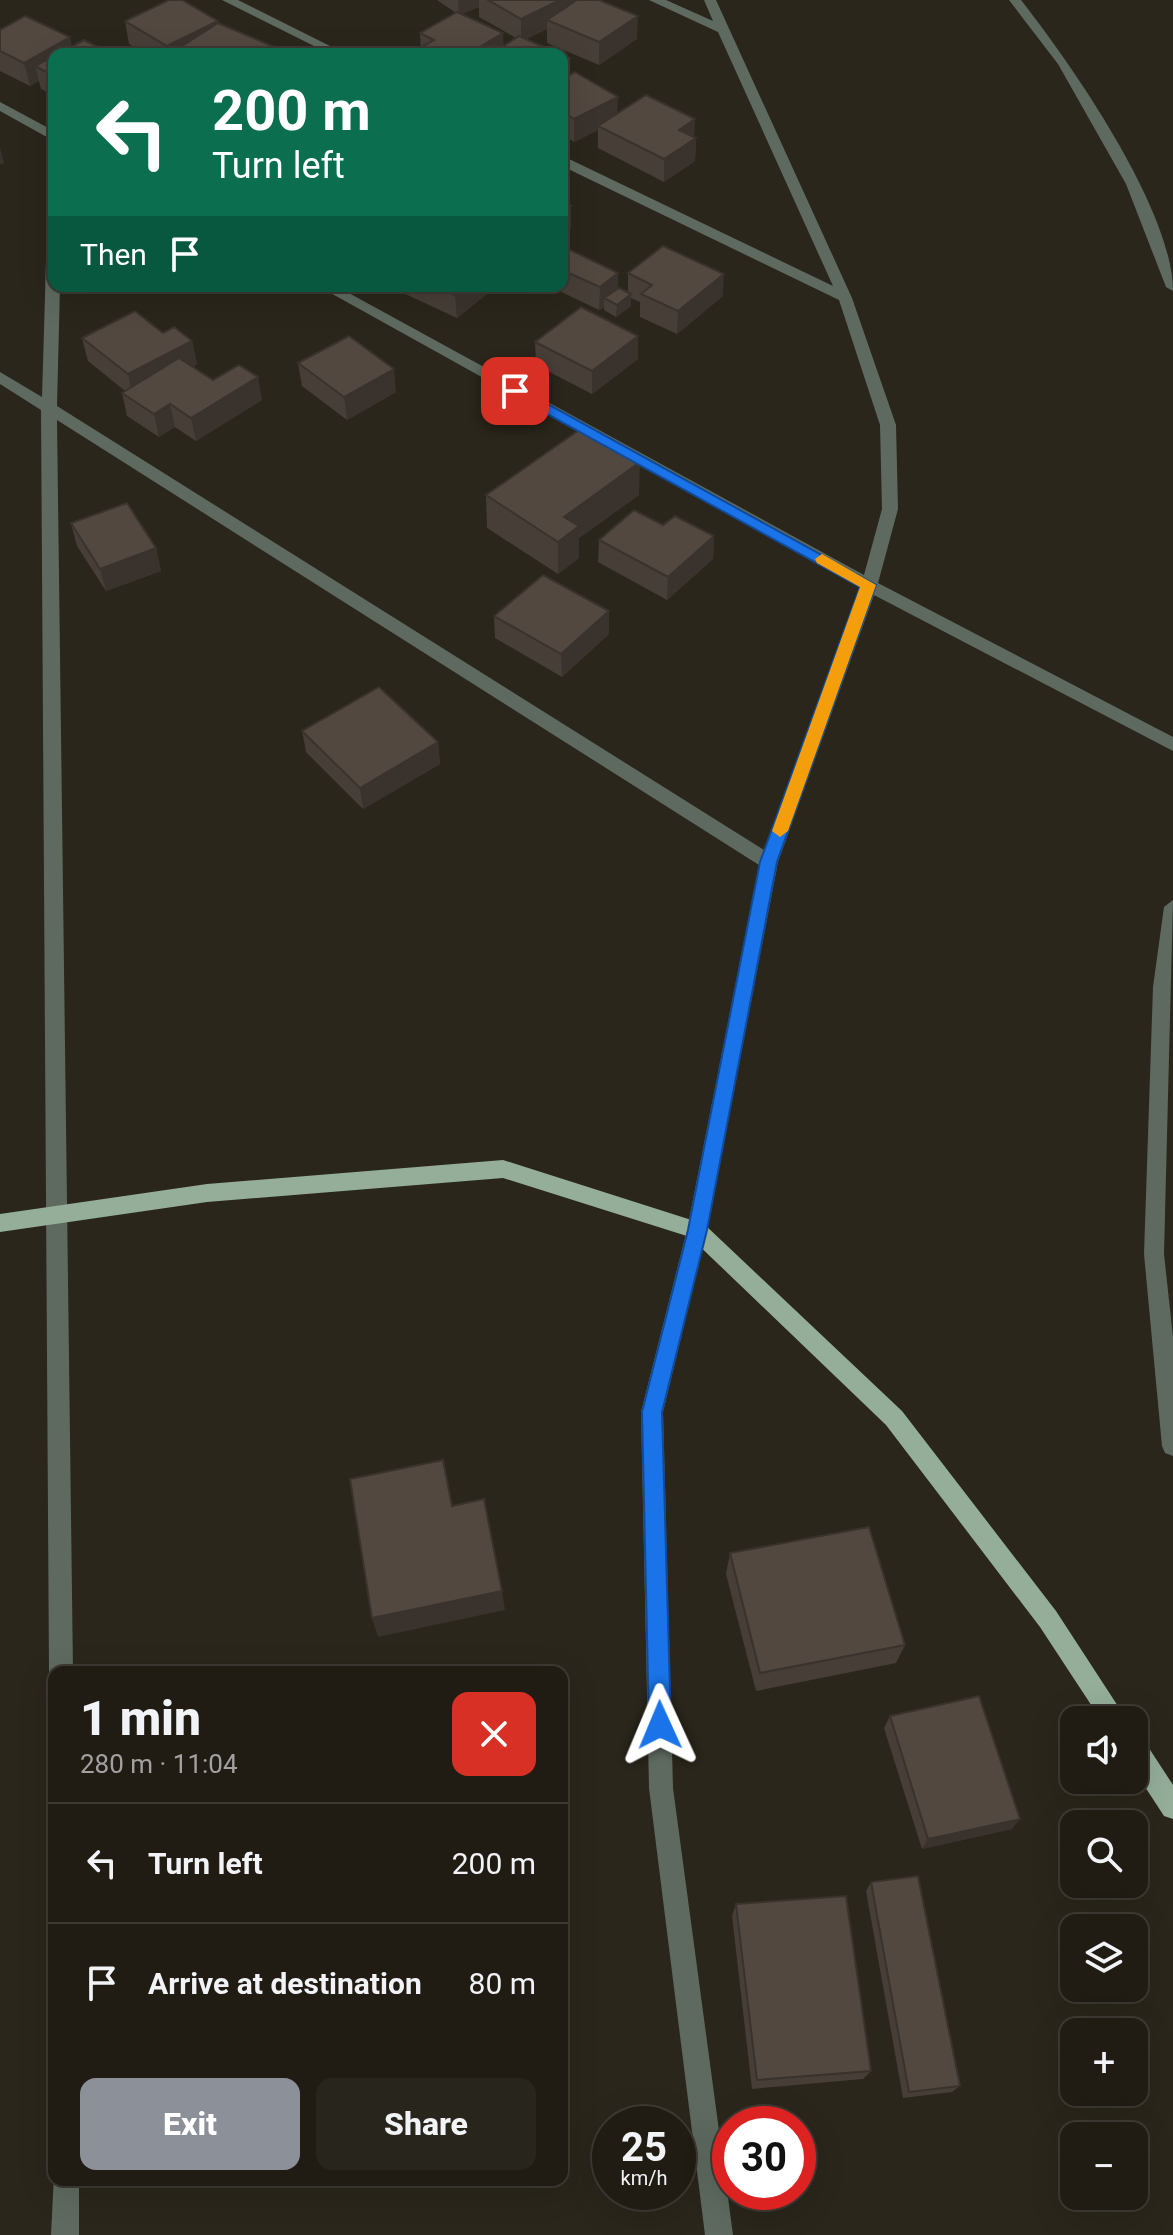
<!DOCTYPE html>
<html lang="en">
<head>
<meta charset="utf-8">
<style>
  :root { --surface:#201c14; --page:#28251d; --text:#f1f3f6; --muted:#a2a1a0; --line:#3d3a34; --accent:#8c9099 }
  body { margin:0; font-family:Roboto,sans-serif; background:var(--page); color:var(--text); height:100vh; display:flex; flex-direction:column; font-size:30px; white-space:nowrap }
  * { box-sizing:border-box; margin:0 }
  p { font-size:26px; color:var(--muted) }
  .icon { flex:none; width:44px; height:44px; fill:none; stroke:currentColor; stroke-width:2; stroke-linecap:round; stroke-linejoin:round }
  .map { position:relative; flex:1; overflow:hidden }
  .details { position:absolute; left:48px; top:1666px; width:520px; height:520px; display:flex; flex-direction:column; background:var(--surface); border-radius:16px; box-shadow:0 8px 32px #0002,0 0 0 2px var(--line) }
  .details>* { flex:none }
  .guide { position:absolute; left:48px; top:48px; width:520px; height:244px; border-radius:16px; box-shadow:0 8px 32px #0002,0 0 0 2px var(--line); background:#0b6e4f; color:#fff; overflow:hidden }
  .controls { position:absolute; left:1060px; top:1706px; display:grid; gap:16px }
  .controls a { display:grid; place-items:center; width:88px; height:88px; border-radius:16px; background:var(--surface); box-shadow:0 8px 32px #0002,0 0 0 2px var(--line); font-size:40px }
  .speed { position:absolute; left:592px; top:2106px; display:flex; gap:16px; font-size:40px; font-weight:700; text-align:center }
  .speed>* { display:grid; place-content:center; width:104px; height:104px; border-radius:50%; background:var(--surface); box-shadow:0 8px 32px #0002,0 0 0 2px var(--line); line-height:1 }
  .speed small { font-size:20px; font-weight:400 }
  .speed .limit { border:12px solid #d22; background:#fff; color:#111 }
  .pin { position:absolute; display:grid; place-items:center; width:68px; height:68px; color:#fff; margin:-34px; border-radius:16px; box-shadow:0 4px 12px #0006 }
  .me { position:absolute; width:88px; margin:-44px; rotate:359deg; stroke-linejoin:round; filter:drop-shadow(0 0 6px #0008) }
  .turn { display:flex; align-items:center; gap:28px; height:168px; padding:0 32px; font-size:36px }
  .turn .icon { width:104px; height:104px; stroke-width:2.5 }
  .turn b { display:block; font-size:56px; line-height:68px }
  .then { display:flex; align-items:center; height:76px; padding:0 32px; background:#0003; gap:16px; font-size:30px }
  .round { display:grid; place-items:center; flex:none; width:84px; height:84px; border-radius:16px; background:var(--page) }
  .headline { display:flex; align-items:center; justify-content:space-between; height:136px; padding:0 32px }
  h1 { font-size:48px; font-weight:800; line-height:60px }
  .cta { display:flex; gap:16px; margin-top:auto; padding:16px 32px }
  .cta a { flex:1; height:92px; border-radius:16px; background:var(--accent); color:#fff; font-size:32px; font-weight:800; line-height:92px; text-align:center }
  .cta a+a { background:var(--page); color:var(--text) }
  ul { padding:0; list-style:none }
  li { display:flex; align-items:center; gap:24px; height:120px; padding:0 32px; border-top:2px solid var(--line) }
  li div { flex:1 }
  li b { display:block; font-size:30px }
  li em { font-style:normal }
  .map>svg:first-child { display:block }
  .lines { fill:none; stroke-linecap:round; stroke-linejoin:round }
  .minor { fill:#5e6a60; fill-rule:evenodd }
  .major { fill:#94ae9a; fill-rule:evenodd }
  .wall { fill:#473e37; fill-rule:evenodd }
  .shaded-wall { fill:#3a322d }
  .building { fill:#534840; stroke:#3a322d; stroke-width:2 }
  .route { fill:#1a73e8; stroke:#114b97; stroke-width:2 }
  .slow { fill:#f59e0b }
</style>
</head>
<body>
<div class="map">
<svg width="1173" height="2235" viewBox="0 0 1173 2235">
  <rect width="100%" height="100%" fill="#2a261b"/>
  <g class="lines">
    <!-- minor -->
    <g class="minor">
      <polygon points="222,0 238,0 346,54 330,54"/>
      <polygon points="649,0 666,0 713,21 704,0 716,0 852,298 896,425 898,509 878,583 1173,737 1173,751 874,595 778,862 707,1230 663,1412 673,1788 733,2235 705,2235 649,1788 641,1412 687,1230 759,865 57,420 73,1672 54,1672 53,1680 49,1672 41,410 0,384 0,372 42,397 47,227 54,223 54,286 60,286 57,406 764,850 860,587 318,286 336,286 864,575 882,509 880,425 839,300 562,166 562,157 567,158 833,286 718,32"/>
      <path d="M1009,0H1021C1072,65 1173,210 1173,291L1166,287L1126,184L1058,64Z"/>
      <polygon points="0,102 54,131 54,141 0,111"/>
      <polygon points="1173,900 1164,1254 1173,1337 1173,1456 1165,1453 1162,1446 1144,1254 1153,987 1164,907"/>
      <polygon points="54,2174 54,2180 79,2180 79,2235 51,2235"/>
    </g>
    <!-- major -->
    <g class="major">
      <polygon points="503,1160 704,1224 902,1411 1056,1611 1127,1720 1101,1720 1040,1627 886,1425 690,1237 503,1178 207,1202 0,1232 0,1214 207,1184"/>
      <polygon points="1134,1736 1143,1739 1173,1785 1173,1819 1164,1816 1134,1770"/>
    </g>
  </g>
  <!-- wall -->
  <g class="wall">
    <path d="M437,0H575V1L637,39L599,65L547,43V29L526,39L560,54H421L420,33L456,13ZM479,7V17L516,38L503,46L462,14Z"/>
    <polygon points="125,21 219,24 273,54 146,54 129,44"/>
    <polygon points="0,30 72,47 54,54 54,96 41,89 39,81 30,86 0,71"/>
    <polygon points="562,55 570,58 570,75 617,113 696,138 695,161 664,182 598,148 598,130 574,142 562,134"/>
    <polygon points="562,246 618,273 618,288 628,293 628,273 723,296 677,334 640,317 640,302 631,298 631,306 616,317 604,310 604,307 599,310 549,286 562,286"/>
    <polygon points="400,286 497,286 457,318 401,292"/>
    <polygon points="163,333 192,341 197,364 192,367 213,380 262,400 196,441 175,427 159,437 127,416 122,393 125,391 88,361 82,338"/>
    <polygon points="535,342 638,359 592,394 536,365"/>
    <polygon points="298,363 396,392 347,420 302,386"/>
    <polygon points="486,495 639,495 579,538 579,558 558,574 487,528"/>
    <polygon points="71,523 156,548 161,571 106,591 77,546"/>
    <polygon points="663,525 714,536 713,559 667,600 598,562 599,540"/>
    <polygon points="609,611 609,634 562,677 495,638 494,616"/>
    <polygon points="302,731 438,742 440,764 363,809 306,752"/>
    <polygon points="730,1553 905,1645 896,1663 756,1691 726,1574"/>
    <polygon points="890,1716 1012,1829 922,1849 884,1728"/>
    <polygon points="871,1882 960,2086 952,2092 903,2098 866,1891"/>
    <polygon points="736,1904 871,2071 863,2079 752,2089 732,1916"/>
  </g>
  <!-- shaded-wall -->
  <g class="shaded-wall">
    <polygon points="458,0 479,0 479,7 459,15"/>
    <polygon points="560,0 575,0 575,16 547,20 547,29 521,42 521,19"/>
    <polygon points="638,16 637,39 599,65 599,42"/>
    <polygon points="218,21 222,44 176,50 177,54 169,54 167,46"/>
    <polygon points="503,33 504,54 468,54"/>
    <polygon points="70,37 74,54 54,54 54,72 35,66 39,81 30,86 24,63"/>
    <polygon points="272,46 273,54 259,54"/>
    <polygon points="570,58 570,81 562,87 562,64"/>
    <polygon points="618,97 617,119 598,126 598,130 574,142 574,119"/>
    <polygon points="695,119 694,140 696,138 695,161 664,182 664,159 679,130"/>
    <polygon points="0,147 4,163 0,165"/>
    <polygon points="571,206 571,229 562,235 562,212"/>
    <polygon points="618,273 618,296 604,298 604,307 599,310 600,287"/>
    <polygon points="724,274 723,296 677,334 678,311"/>
    <polygon points="467,286 497,286 457,318 455,295"/>
    <polygon points="631,294 631,306 616,317 617,305"/>
    <polygon points="638,336 638,359 592,394 592,371"/>
    <polygon points="192,341 197,364 133,397 128,374"/>
    <polygon points="394,369 396,392 347,420 344,397"/>
    <polygon points="258,377 262,400 196,441 191,418"/>
    <polygon points="170,404 175,427 159,437 154,414"/>
    <polygon points="640,462 639,495 579,538 579,558 558,574 558,542 564,517"/>
    <polygon points="714,536 713,559 667,600 668,577"/>
    <polygon points="156,548 161,571 106,591 100,569"/>
    <polygon points="609,611 609,634 562,677 561,654"/>
    <polygon points="438,742 440,764 363,809 360,788"/>
    <polygon points="502,1591 505,1610 378,1637 372,1618"/>
    <polygon points="1020,1819 1012,1829 922,1849 928,1839"/>
  </g>
  <!-- building -->
  <g class="building">
    <polygon points="169,0 182,0 218,21 167,46 125,21"/>
    <polygon points="488,0 560,0 521,19"/>
    <polygon points="577,0 599,0 638,16 599,42 547,20"/>
    <polygon points="457,12 503,33 468,54 433,54 420,48 434,40 420,33"/>
    <polygon points="25,16 70,37 24,63 0,51 0,30"/>
    <polygon points="218,23 272,46 259,54 186,54 176,50"/>
    <polygon points="519,36 560,54 491,54"/>
    <polygon points="84,40 112,54 58,54"/>
    <polygon points="562,55 570,58 562,64"/>
    <polygon points="54,56 54,76 35,66"/>
    <polygon points="575,72 618,97 574,119 562,111 562,79"/>
    <polygon points="646,95 695,119 679,130 696,138 664,159 598,126"/>
    <polygon points="562,202 571,206 562,212"/>
    <polygon points="562,246 618,273 600,287 562,270"/>
    <polygon points="663,246 724,274 678,311 641,294 652,285 628,273"/>
    <polygon points="435,286 467,286 455,295"/>
    <polygon points="619,288 631,294 617,305 604,298"/>
    <polygon points="581,307 638,336 592,371 535,342"/>
    <polygon points="135,311 163,333 174,327 192,341 128,374 82,338"/>
    <polygon points="349,336 394,369 344,397 298,363"/>
    <polygon points="179,358 213,380 239,365 258,377 191,418 170,404 154,414 122,393"/>
    <polygon points="582,428 640,462 564,517 579,526 558,542 486,495"/>
    <polygon points="127,503 156,548 100,569 71,523"/>
    <polygon points="634,510 663,525 675,516 714,536 668,577 599,540"/>
    <polygon points="543,575 609,611 561,654 494,616"/>
    <polygon points="379,687 438,742 360,788 302,731"/>
    <polygon points="443,1460 452,1506 484,1499 502,1591 372,1618 350,1479"/>
    <polygon points="869,1527 905,1645 760,1673 730,1553"/>
    <polygon points="979,1696 1020,1819 928,1839 890,1716"/>
    <polygon points="918,1876 960,2086 909,2092 871,1882"/>
    <polygon points="846,1896 871,2071 757,2080 736,1904"/>
  </g>
  <!-- route -->
  <polygon class="route" points="515,386 876,585 777,862 707,1230 662,1412 671,1725 668,1733 660,1736 652,1733 649,1725 642,1412 688,1230 760,862 860,587 511,394 509,391"/>
  <!-- slow -->
  <polygon class="slow" points="822,554 876,585 788,831 780,837 772,831 860,587 817,563 815,559"/>
</svg>
<div class="controls">
<a><svg class="icon" aria-label="sound" viewBox="0 0 24 24"><path d="M4 9h4l5-4v14l-5-4H4zM17 9q2 3 0 6"/></svg></a>
<a><svg class="icon" aria-label="search" viewBox="0 0 24 24"><circle cx="10" cy="10" r="6"/><path d="M15 15l6 6"/></svg></a>
<a><svg class="icon" aria-label="layers" viewBox="0 0 24 24"><path d="M12 4l9 5-9 5-9-5zM3 14l9 5 9-5"/></svg></a>
<a>+</a>
<a>−</a>
</div>
<div class="speed"><div>25<small>km/h</small></div><div class="limit">30</div></div>
<div class="pin" style="left:515px;top:391px;background:#d93025"><svg class="icon" aria-label="arrive" viewBox="0 0 24 24"><path d="M6 21V4h12l-3 4 3 4H6"/></svg></div>
<svg class="me" style="left:660px;top:1725px" viewBox="-20 -20 40 40"><path d="M0-17L14 15 0 8-14 15z" fill="#1a73e8" stroke="#fff" stroke-width="4"/></svg>
<div class="guide">
<div class="turn"><svg class="icon" aria-label="left" viewBox="0 0 24 24"><path d="M17 20v-9H6M10 6l-5 5 5 5"/></svg><div><b>200 m</b>Turn left</div></div>
<div class="then">Then<svg class="icon" aria-label="arrive" viewBox="0 0 24 24"><path d="M6 21V4h12l-3 4 3 4H6"/></svg></div>
</div>
<section class="details">
<div class="headline"><div><h1>1 min</h1><p>280 m · 11:04</p></div><a class="round" style="background:#d93025;color:#fff"><svg class="icon" aria-label="close" viewBox="0 0 24 24"><path d="M6 6l12 12M18 6L6 18"/></svg></a></div>
<ul>
<li><svg class="icon" aria-label="left" viewBox="0 0 24 24"><path d="M17 20v-9H6M10 6l-5 5 5 5"/></svg><div><b>Turn left</b></div><em>200 m</em></li>
<li><svg class="icon" aria-label="arrive" viewBox="0 0 24 24"><path d="M6 21V4h12l-3 4 3 4H6"/></svg><div><b>Arrive at destination</b></div><em>80 m</em></li>
</ul>
<div class="cta"><a>Exit</a><a>Share</a></div>
</section>
</div>
</body>
</html>
